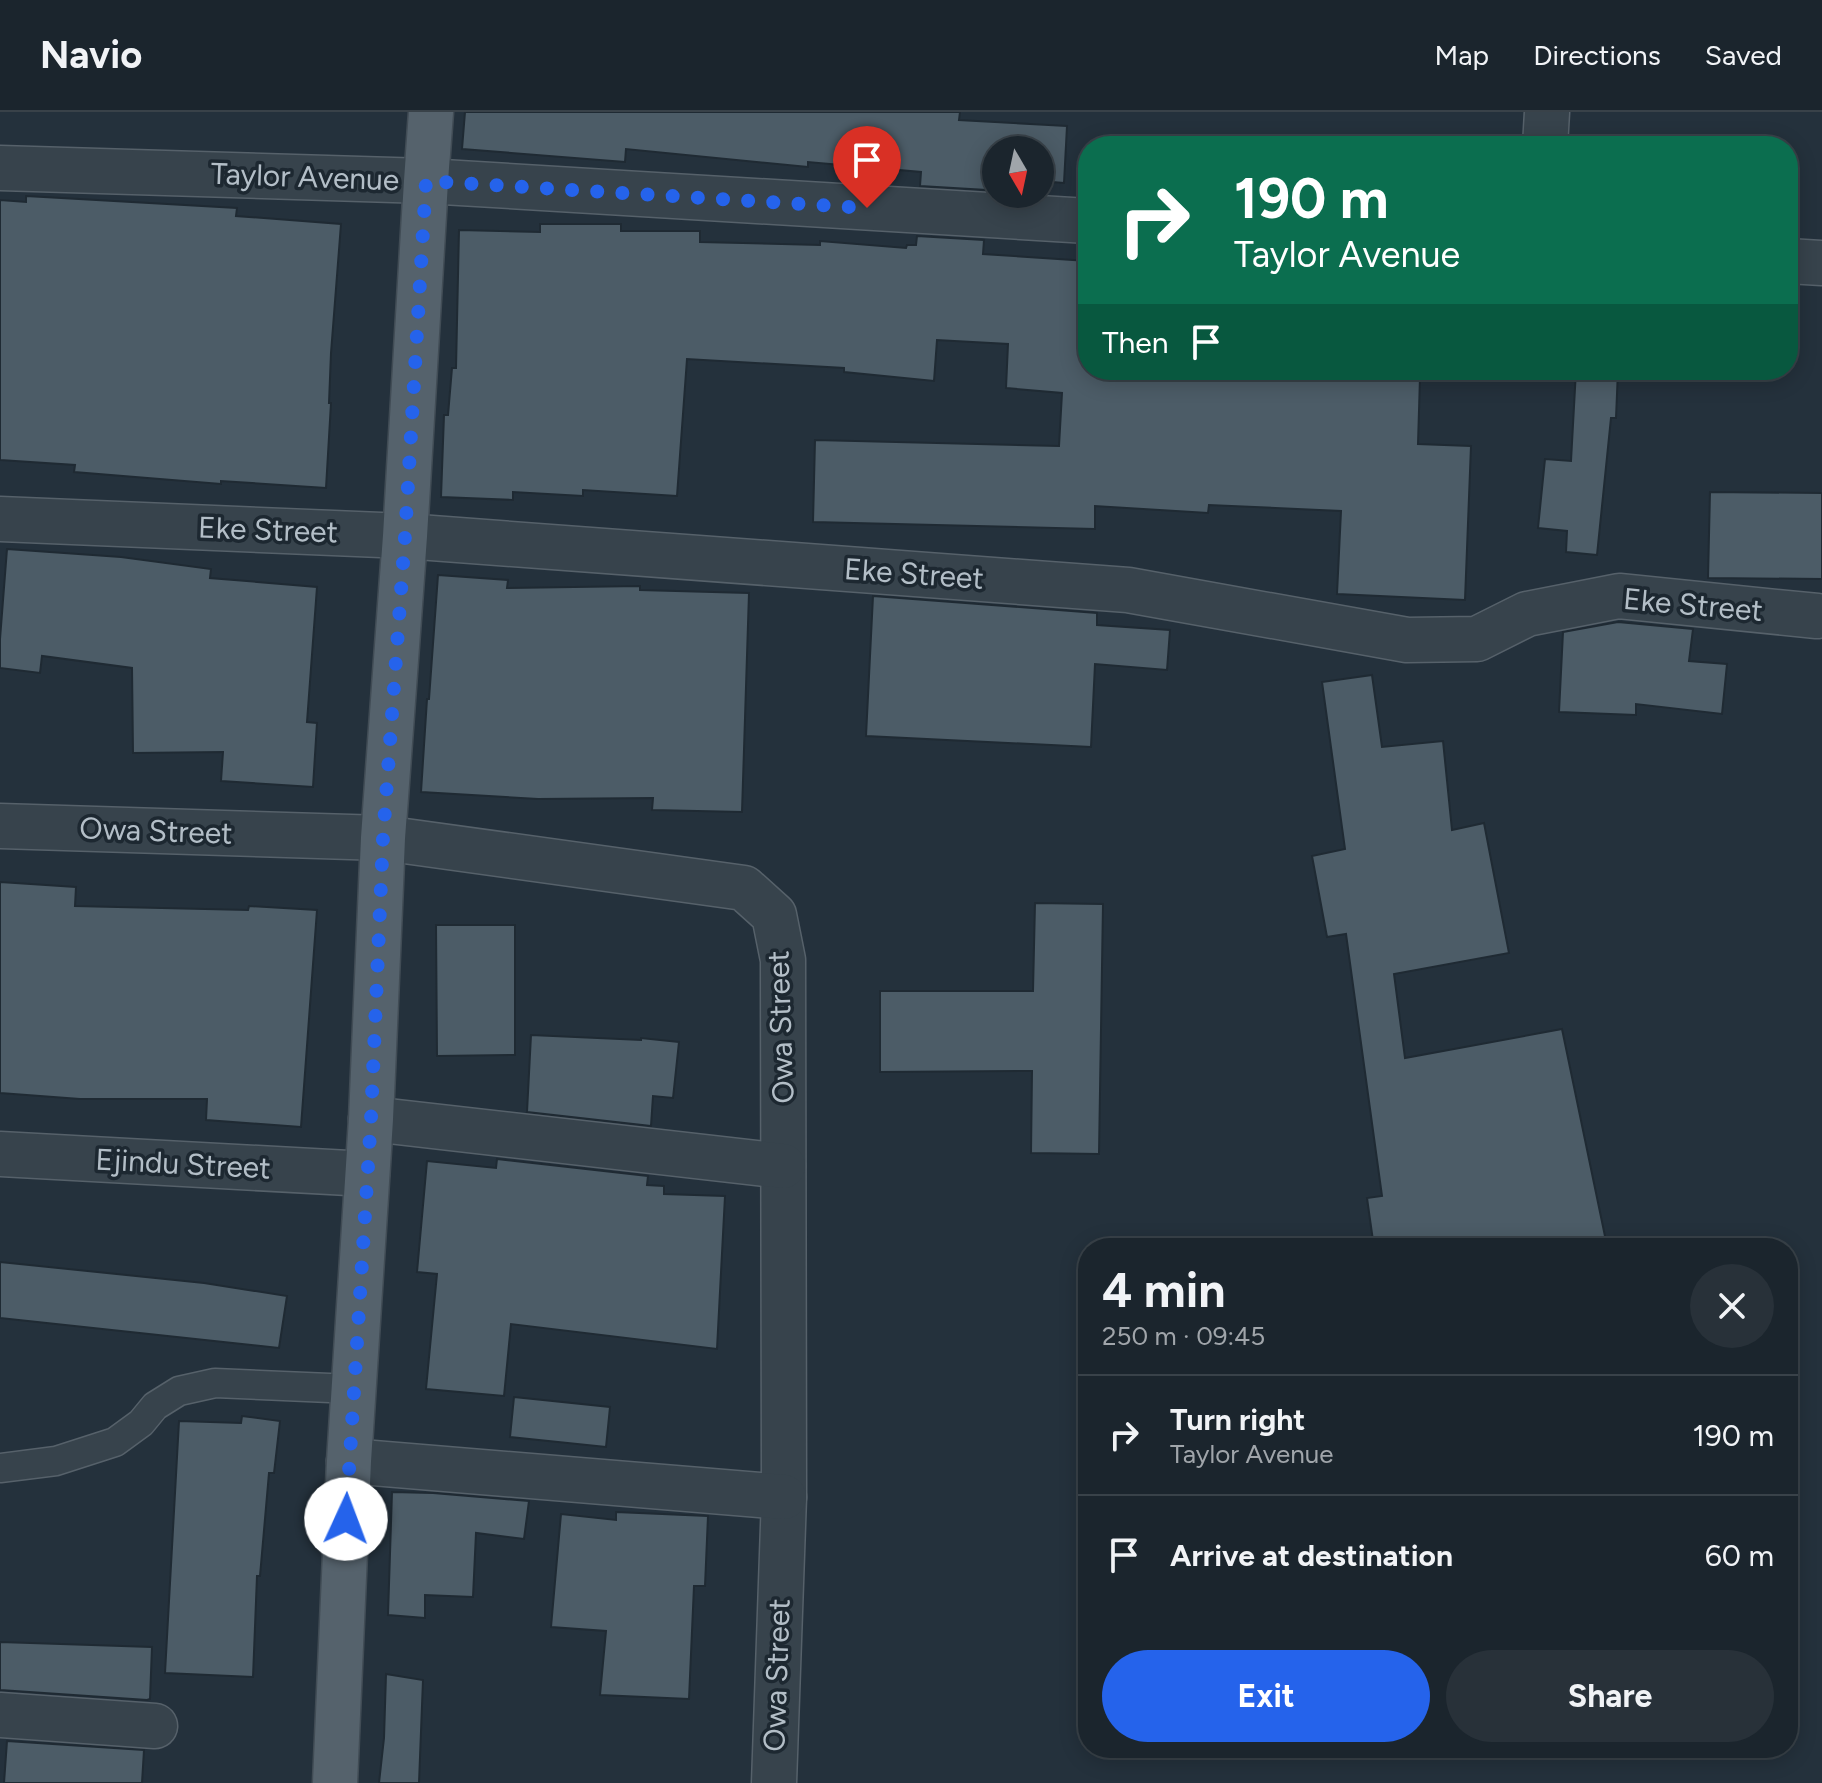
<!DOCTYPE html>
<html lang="en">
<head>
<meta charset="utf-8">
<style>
  :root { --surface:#1b252d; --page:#283139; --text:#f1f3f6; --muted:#a0a5aa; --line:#394249; --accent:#2563eb }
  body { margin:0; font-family:Figtree,sans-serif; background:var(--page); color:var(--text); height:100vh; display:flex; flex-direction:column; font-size:30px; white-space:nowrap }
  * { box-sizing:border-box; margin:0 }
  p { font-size:26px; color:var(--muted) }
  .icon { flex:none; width:44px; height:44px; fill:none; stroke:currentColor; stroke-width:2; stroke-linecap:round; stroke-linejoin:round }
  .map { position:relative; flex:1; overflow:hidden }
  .drawer { position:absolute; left:1078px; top:1126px; width:720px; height:520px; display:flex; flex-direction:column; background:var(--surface); border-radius:32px; box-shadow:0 4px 20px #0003,0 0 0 2px var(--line) }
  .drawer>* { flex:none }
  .guide { position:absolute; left:1078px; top:24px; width:720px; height:244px; border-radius:32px; box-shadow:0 4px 20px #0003,0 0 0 2px var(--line); background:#0b6e4f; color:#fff; overflow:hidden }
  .needle { width:52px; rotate:171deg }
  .buttons { position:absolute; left:982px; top:24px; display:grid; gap:16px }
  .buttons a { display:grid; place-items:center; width:72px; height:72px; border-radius:50%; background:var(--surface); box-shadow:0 4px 20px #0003,0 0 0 2px var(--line); font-size:40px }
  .pin { position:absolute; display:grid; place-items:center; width:68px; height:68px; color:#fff; margin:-82px -34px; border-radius:50% 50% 50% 0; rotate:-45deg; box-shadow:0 0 8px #0007 }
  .pin .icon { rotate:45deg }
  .me { position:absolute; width:88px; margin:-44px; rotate:2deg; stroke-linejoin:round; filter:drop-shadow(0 0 6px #0008) }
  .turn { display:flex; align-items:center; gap:28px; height:168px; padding:0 24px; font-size:36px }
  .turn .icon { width:104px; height:104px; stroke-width:2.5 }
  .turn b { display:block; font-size:56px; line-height:68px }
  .then { display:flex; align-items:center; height:76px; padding:0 24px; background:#0003; gap:16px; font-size:30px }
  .round { display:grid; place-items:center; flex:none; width:84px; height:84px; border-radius:42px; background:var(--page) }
  .headline { display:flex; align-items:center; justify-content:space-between; height:136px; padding:0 24px }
  h1 { font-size:48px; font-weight:700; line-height:60px }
  .primary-button { display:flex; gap:16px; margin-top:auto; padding:16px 24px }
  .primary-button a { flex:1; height:92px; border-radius:48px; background:var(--accent); color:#fff; font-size:32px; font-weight:700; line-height:92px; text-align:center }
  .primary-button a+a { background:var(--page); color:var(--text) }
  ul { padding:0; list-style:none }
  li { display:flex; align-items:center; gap:24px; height:120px; padding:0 24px; border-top:2px solid var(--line) }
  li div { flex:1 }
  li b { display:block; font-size:30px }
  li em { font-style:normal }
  header { display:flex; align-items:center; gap:48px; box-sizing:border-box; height:112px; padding:0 40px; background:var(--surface); border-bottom:2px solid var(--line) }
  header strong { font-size:38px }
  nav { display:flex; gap:44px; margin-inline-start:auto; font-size:28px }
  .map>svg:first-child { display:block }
  .building { fill:#4c5c67; stroke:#1f2a33; stroke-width:2 }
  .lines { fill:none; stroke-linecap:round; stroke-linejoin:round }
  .service-casing { stroke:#56616a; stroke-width:31 }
  .minor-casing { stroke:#56616a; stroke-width:47 }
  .primary-casing { stroke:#414c55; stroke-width:47 }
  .service { stroke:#37434c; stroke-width:28 }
  .minor { stroke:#37434c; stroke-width:44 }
  .primary { stroke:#55626c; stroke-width:44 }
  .route { stroke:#2563eb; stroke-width:14; stroke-dasharray:0 25.2 }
  .labels { text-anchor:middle; stroke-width:7; stroke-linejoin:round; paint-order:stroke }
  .street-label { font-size:30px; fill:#b3bec7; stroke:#1d2831 }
</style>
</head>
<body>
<header>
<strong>Navio</strong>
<nav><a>Map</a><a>Directions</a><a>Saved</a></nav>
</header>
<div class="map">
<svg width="1822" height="1671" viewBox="0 0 1822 1671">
  <rect width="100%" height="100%" fill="#24313c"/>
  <!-- building -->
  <g class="building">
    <polygon points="465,0 960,0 959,8 1067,14 1064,71 1040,69 1040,38 996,38 996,66 993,66 993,69 987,69 987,78 920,74 921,60 808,50 808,55 626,37 625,50 462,37"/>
    <polygon points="26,84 237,96 236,104 341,112 331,241 329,291 331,291 326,376 221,369 221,372 74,360 75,353 0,348 0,88 26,90"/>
    <polygon points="540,112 621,112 621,119 700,119 700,130 820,133 820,129 906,136 907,133 916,133 917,124 984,128 983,142 1088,149 1088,258 1253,258 1420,265 1418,332 1471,334 1465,488 1337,482 1341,399 1209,393 1208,401 1095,394 1095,417 813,410 815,328 1059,334 1062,281 1006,276 1008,232 937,228 934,269 844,260 844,256 687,247 677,384 583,378 583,384 513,380 513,388 441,385 444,303 448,303 452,256 456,256 459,118 540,120"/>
    <polygon points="1576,258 1618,258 1616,306 1611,306 1597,443 1566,440 1567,419 1538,416 1545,347 1571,349"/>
    <polygon points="1710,380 1822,381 1822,467 1708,466"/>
    <polygon points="7,437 121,445 211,457 210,466 317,475 307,610 317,611 313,675 221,669 223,640 133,641 132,556 42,544 40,561 0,556 0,527"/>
    <polygon points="438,463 508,468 507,476 640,474 640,478 749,481 742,700 652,698 653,686 538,687 421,680 427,587 429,587"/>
    <polygon points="873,484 1097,501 1097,513 1170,518 1167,558 1095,552 1091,635 866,624"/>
    <polygon points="1618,510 1693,517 1689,549 1727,552 1722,602 1636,592 1636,603 1559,600 1563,520"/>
    <polygon points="1372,563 1382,635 1443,629 1452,718 1484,711 1509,841 1394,862 1405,946 1562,917 1606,1129 1574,1136 1374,1136 1367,1086 1382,1084 1346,822 1327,825 1312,744 1345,737 1322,570"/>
    <polygon points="0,770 76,775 75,794 248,798 249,794 317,798 301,1015 206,1008 207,987 80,987 0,981"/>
    <polygon points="1035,791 1103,792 1099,1042 1031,1041 1032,959 880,960 880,879 1033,879"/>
    <polygon points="436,813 515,813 515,943 437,944"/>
    <polygon points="531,923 641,928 641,926 679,930 673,986 653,984 651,1014 527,1000"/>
    <polygon points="497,1047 648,1064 647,1073 664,1074 664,1082 725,1084 717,1237 511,1212 504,1284 426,1277 437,1162 417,1160 427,1049 496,1056"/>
    <polygon points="0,1150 204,1171 287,1184 279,1236 0,1206"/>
    <polygon points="514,1285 610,1295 606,1335 510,1325"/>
    <polygon points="242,1304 280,1309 274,1361 269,1361 260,1464 257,1464 253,1565 165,1561 179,1309 241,1311"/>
    <polygon points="392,1380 433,1381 529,1389 524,1427 476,1421 473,1485 425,1483 425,1506 388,1503"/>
    <polygon points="616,1400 708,1404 705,1474 694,1474 689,1587 600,1583 606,1519 551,1515 561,1402 616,1408"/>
    <polygon points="0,1530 152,1535 150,1587 147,1588 0,1578"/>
    <polygon points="386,1562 423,1568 419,1671 379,1671 384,1626"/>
    <polygon points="7,1629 144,1638 142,1671 4,1671"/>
  </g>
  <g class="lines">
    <defs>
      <polyline id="service" points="0,1356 56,1349 115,1330 141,1311 155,1294 179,1279 215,1271 353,1277"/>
      <g id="minor">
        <polyline points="1545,34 1547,0"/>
        <polyline points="0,56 426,69 1088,109"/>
        <polyline points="1788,149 1822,151"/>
        <polyline points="0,407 405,424 1128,478 1407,528 1477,527 1527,502 1619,484 1817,504"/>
        <polyline points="0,714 383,726 744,776 774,803 783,848 784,1385 774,1671"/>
        <polyline points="371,1007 783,1054"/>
        <polyline points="0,1042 367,1062"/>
        <polyline points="349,1349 784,1385"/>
        <polyline points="0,1603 155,1614"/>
      </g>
      <polyline id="primary" points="335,1671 349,1349 371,1007 383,726 405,424 426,69 431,0"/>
    </defs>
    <!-- service casing -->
    <use href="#service" class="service-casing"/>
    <!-- minor casing -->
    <use href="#minor" class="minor-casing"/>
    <!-- primary casing -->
    <use href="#primary" class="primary-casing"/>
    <!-- service -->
    <use href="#service" class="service"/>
    <!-- minor -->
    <use href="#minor" class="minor"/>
    <!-- primary -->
    <use href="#primary" class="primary"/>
  </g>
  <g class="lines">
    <!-- route -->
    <polyline class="route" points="346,1407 371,1007 383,726 405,424 426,69 867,96"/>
  </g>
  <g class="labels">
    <!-- street labels -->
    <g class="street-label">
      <text transform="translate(305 65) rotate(2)" y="10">Taylor Avenue</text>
      <text transform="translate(268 418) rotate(2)" y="10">Eke Street</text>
      <text transform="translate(914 462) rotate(4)" y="10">Eke Street</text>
      <text transform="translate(1693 493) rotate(5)" y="10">Eke Street</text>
      <text transform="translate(156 719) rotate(2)" y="10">Owa Street</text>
      <text transform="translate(781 915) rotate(-92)" y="10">Owa Street</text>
      <text transform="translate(183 1052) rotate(3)" y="10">Ejindu Street</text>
      <text transform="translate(777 1563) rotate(-88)" y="10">Owa Street</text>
    </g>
  </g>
</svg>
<div class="buttons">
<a><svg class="needle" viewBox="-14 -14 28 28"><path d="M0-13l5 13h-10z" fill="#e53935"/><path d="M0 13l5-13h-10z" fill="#a0a5aa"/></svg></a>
</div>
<div class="pin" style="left:867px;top:96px;background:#d93025"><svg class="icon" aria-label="arrive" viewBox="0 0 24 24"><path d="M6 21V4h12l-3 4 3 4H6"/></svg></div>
<svg class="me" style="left:346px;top:1407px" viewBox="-20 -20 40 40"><circle r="19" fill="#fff"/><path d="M0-13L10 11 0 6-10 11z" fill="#2563eb"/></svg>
<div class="guide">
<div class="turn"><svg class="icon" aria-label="right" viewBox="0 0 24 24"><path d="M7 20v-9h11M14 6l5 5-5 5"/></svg><div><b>190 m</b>Taylor Avenue</div></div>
<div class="then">Then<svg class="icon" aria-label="arrive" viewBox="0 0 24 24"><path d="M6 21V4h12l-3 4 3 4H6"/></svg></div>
</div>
<section class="drawer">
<div class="headline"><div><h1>4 min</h1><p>250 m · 09:45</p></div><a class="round"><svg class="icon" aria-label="close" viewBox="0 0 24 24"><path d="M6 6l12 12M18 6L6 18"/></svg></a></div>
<ul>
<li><svg class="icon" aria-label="right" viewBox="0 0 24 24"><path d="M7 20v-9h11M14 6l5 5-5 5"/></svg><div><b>Turn right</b><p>Taylor Avenue</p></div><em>190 m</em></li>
<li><svg class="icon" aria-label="arrive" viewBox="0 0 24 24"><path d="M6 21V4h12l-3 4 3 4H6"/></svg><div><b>Arrive at destination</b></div><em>60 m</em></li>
</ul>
<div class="primary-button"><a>Exit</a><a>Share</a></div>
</section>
</div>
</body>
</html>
